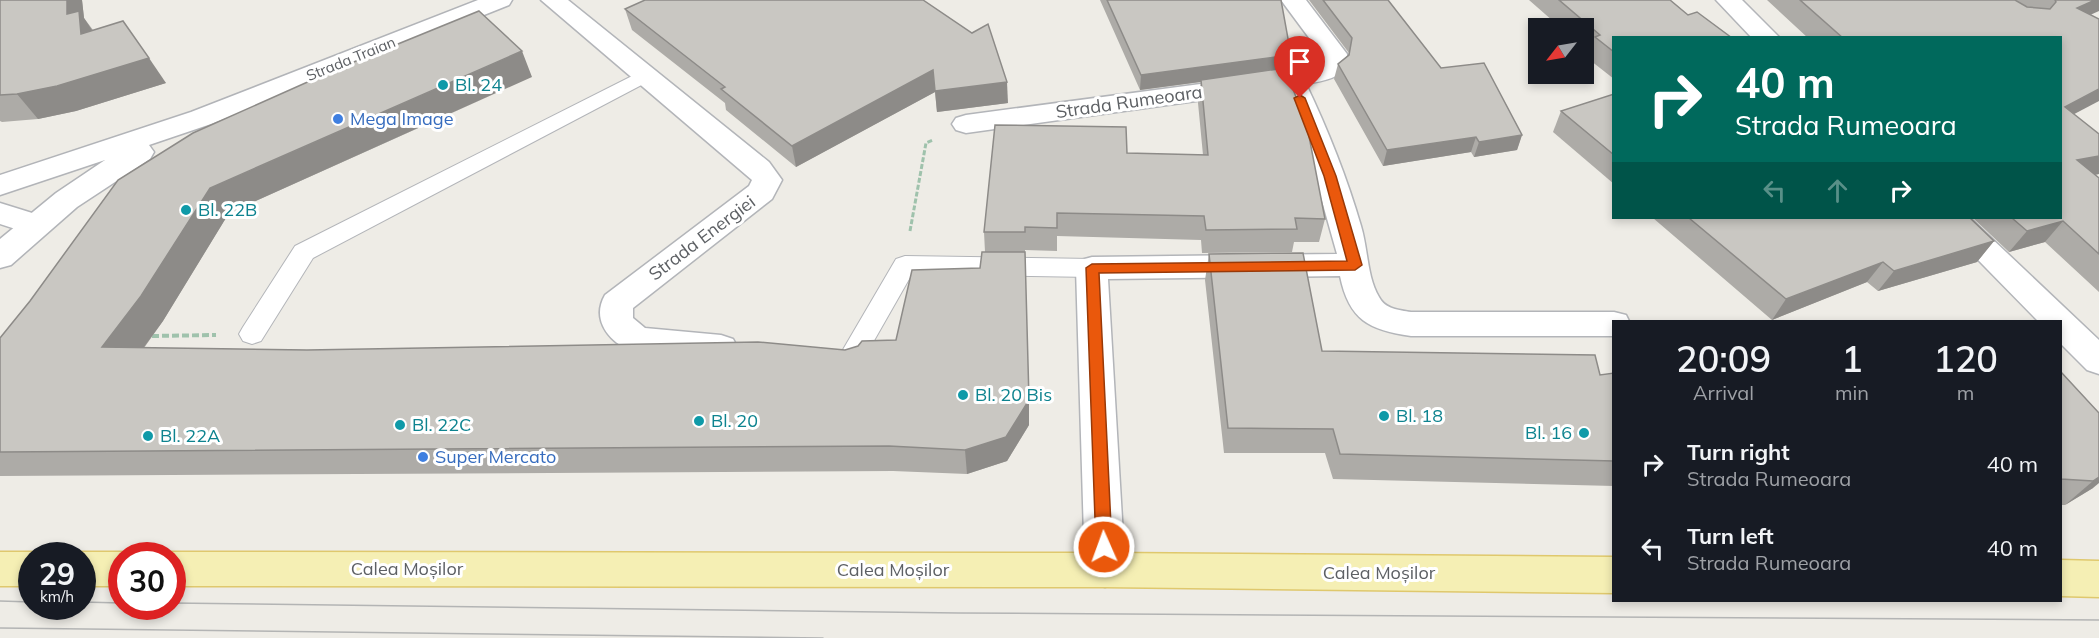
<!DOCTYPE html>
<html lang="en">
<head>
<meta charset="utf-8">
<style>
  :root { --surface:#171b24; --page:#20242c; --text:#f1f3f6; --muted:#9ea1a6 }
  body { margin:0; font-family:Mulish,sans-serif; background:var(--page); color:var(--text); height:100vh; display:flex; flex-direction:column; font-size:22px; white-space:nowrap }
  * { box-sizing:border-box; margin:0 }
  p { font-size:20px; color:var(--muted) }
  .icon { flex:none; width:33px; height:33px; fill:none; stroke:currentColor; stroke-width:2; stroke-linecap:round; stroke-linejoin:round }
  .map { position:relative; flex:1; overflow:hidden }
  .side { position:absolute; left:1612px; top:320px; width:450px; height:282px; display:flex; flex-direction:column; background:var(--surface); border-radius:0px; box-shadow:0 3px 9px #0003 }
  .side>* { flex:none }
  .banner { position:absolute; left:1612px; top:36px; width:450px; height:183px; border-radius:0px; box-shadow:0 3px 9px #0003; background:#00695c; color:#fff; overflow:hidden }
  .needle { width:39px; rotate:239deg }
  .controls { position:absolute; left:1528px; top:18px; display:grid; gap:12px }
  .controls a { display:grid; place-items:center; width:66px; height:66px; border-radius:0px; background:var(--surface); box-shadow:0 3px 9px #0003; font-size:30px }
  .speed { position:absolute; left:18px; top:542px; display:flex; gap:12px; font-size:30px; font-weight:700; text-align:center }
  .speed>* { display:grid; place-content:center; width:78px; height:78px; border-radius:50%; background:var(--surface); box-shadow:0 3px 9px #0003; line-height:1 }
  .speed small { font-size:15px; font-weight:400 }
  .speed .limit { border:9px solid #d22; background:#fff; color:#111 }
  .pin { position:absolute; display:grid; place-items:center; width:51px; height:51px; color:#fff; margin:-62px -26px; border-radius:50% 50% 50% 0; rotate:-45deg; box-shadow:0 0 6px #0007 }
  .pin .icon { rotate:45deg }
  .me { position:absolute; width:66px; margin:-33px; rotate:358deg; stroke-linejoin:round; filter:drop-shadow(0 0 4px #0008) }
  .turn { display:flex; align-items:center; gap:21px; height:126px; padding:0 24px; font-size:27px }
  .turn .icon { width:78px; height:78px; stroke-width:2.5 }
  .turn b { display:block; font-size:42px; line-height:51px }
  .lanes { display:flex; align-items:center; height:57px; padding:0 24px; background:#0003; justify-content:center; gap:30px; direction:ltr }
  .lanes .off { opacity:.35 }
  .eta { display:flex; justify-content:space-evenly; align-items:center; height:102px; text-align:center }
  .eta b { font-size:36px; font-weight:600; line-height:42px }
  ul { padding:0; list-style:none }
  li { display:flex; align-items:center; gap:18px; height:84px; padding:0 24px }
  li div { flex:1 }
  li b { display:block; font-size:22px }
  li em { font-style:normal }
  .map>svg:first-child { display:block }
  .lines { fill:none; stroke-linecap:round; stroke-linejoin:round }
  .lane-casing { stroke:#b3b5b9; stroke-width:2 }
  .street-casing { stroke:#b3b5b9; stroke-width:3 }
  .secondary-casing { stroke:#b2b4b8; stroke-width:3 }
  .primary-casing { stroke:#dfc86d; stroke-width:3 }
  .path-far1 { stroke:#9fc2ac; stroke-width:3; stroke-dasharray:5 2; stroke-linecap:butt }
  .path { stroke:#9fc2ac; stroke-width:4; stroke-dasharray:7 3; stroke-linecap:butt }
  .lane { fill:#fff; fill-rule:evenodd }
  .street { fill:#fff; fill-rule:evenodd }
  .secondary { fill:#fff; fill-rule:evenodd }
  .primary { fill:#f5efb4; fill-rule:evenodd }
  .tram { stroke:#b3b4b4; stroke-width:1.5 }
  .wall { fill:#adaba7 }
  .shaded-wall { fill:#8d8b88 }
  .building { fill:#c9c7c2; stroke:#8d8b88; stroke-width:1.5 }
  .route { fill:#ea580c; stroke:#983908; stroke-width:1.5 }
  .culture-dot { fill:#0f9aa8; stroke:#fff; stroke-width:2 }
  .shop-dot { fill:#3f7fe0; stroke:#fff; stroke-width:2 }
  .labels { text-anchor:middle; stroke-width:6; stroke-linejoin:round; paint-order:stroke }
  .far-street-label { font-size:15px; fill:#5d6064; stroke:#fff }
  .culture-label { font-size:18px; fill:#0d838f; stroke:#fff; text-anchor:start }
  .street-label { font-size:18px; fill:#5d6064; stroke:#fff }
  .shop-label { font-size:18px; fill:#366cbe; stroke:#fff; text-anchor:start }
</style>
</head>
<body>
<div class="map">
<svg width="2099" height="638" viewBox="0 0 2099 638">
  <rect width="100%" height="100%" fill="#eeece6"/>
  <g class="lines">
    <defs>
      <g id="lane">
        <polygon points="644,70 651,72 654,76 651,80 313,258 261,341 252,344 243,341 239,334 243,327 295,246"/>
        <polygon points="905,256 1092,259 1101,262 1104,268 1101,274 1092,277 912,274 859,367 850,370 841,367 837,360 841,353 896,259"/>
      </g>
      <g id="street">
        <path d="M541,0H568L769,162L782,180L772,199L633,308V318L645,328L721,335L733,339L738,348L733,357L721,361L637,353C611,345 590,321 605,295L749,186L752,180Z"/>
        <path d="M1281,0H1306L1347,54C1347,79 1326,80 1306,84C1328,130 1347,178 1361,226C1368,249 1367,277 1379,297C1385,309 1399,310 1411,312H1614L1626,315L1629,321H1614V336H1411C1369,330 1349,320 1340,276L1108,279L1125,570L1119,582L1105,587L1091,582L1085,570L1076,268L1081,260L1092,257L1337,254L1315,176L1282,89L966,133L956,130L952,124L956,118L966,115L1291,72L1319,65L1321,54Z"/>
        <polygon points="1716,0 1742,0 1780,38 1752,38"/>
        <polygon points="0,203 45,217 49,224 45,231 34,235 0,224"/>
        <polygon points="1937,218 1970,218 2099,340 2099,374 2087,370 2061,344 2061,321 2038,321"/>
      </g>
      <polygon id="secondary" points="478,0 512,0 509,5 211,124 149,145 154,152 150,159 77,207 11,265 0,268 0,239 56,193 105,160 0,195 0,175 191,112"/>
      <g id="primary">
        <polygon points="0,552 32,552 41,555 32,555 32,586 0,586"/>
        <polygon points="82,552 122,552 131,555 122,555 122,586 82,586 82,555 73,555"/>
        <polygon points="172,552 1105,553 1614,557 1614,593 1105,587 172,586 172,555 163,555"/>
        <polygon points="2061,560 2099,561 2099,597 2061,596"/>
      </g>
    </defs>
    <!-- lane casing -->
    <use href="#lane" class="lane-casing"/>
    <!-- street casing -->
    <use href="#street" class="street-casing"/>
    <!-- secondary casing -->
    <use href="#secondary" class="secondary-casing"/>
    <!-- primary casing -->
    <use href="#primary" class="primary-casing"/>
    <!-- path-far1 -->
    <polyline class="path-far1" points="910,231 926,143 933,140"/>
    <!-- path -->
    <polyline class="path" points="152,336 216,335"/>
    <!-- lane -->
    <use href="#lane" class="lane"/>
    <!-- street -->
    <use href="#street" class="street"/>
    <!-- secondary -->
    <use href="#secondary" class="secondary"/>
    <!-- primary -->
    <use href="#primary" class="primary"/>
    <!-- tram -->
    <g class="tram">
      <polyline points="0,601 32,602"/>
      <polyline points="82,602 122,603"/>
      <polyline points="172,603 959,613 2099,620"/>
      <polyline points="0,628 823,638"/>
    </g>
  </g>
  <!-- wall -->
  <g class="wall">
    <polygon points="0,0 82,0 84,18 93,30 166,83 76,111 38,119 2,122 0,121"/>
    <polygon points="1100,0 1281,0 1288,70 1286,70 1325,219 1319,242 1294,242 1292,252 1202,253 1201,240 1057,236 1057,251 1025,250 1029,425 1007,461 967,474 893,471 0,476 0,338 30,301 532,77 229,213 163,321 144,348 307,350 845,350 896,340 980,268 985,252 984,232 1127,153 1203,155 1198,103 1201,82 1140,90"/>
    <polygon points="1309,0 1388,0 1441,68 1522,135 1517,150 1474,157 1471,152 1383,166 1334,79 1338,64 1348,55 1349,53"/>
    <polygon points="1529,0 1670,0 1688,15 1614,38 1614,79 1586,57 1588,53 1584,49 1584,28 1561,28"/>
    <polygon points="1767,0 2099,0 2091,15 2074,114 2099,174 2095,175 2099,178 2099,292 2045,242 2009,252 1973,218 2061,218 2061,38 1808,38"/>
    <polygon points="625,9 1008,103 937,112 935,92 796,167 726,110 725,103 632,30"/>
    <polygon points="1614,94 1614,184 1553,132 1561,111"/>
    <polygon points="1653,218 1970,218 1994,241 1977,262 1878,291 1867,282 1772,320"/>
    <polygon points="1209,254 1322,351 1600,375 1614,373 1614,486 1333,479 1325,453 1224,453 1205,280"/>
    <polygon points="2061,372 2099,413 2093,488 2065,505 2061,505"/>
  </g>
  <!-- shaded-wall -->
  <g class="shaded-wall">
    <polygon points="67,0 82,0 84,18 96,36 81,34 67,14"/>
    <polygon points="2095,0 2099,0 2099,11 2061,28 2077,8"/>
    <polygon points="522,51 532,77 229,213 163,321 125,373 102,347 210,188"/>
    <polygon points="1291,55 1288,70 1140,90 1141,75"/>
    <polygon points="149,58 166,83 76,111 38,119 17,94"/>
    <polygon points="933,70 935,92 796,167 792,146"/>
    <polygon points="1007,82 1008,103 937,112 935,91"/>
    <polygon points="2099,89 2099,101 2061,121 2065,107"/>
    <polygon points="1522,135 1517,150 1474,157 1479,142"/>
    <polygon points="1476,137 1471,152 1383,166 1387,150"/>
    <polygon points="2099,156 2099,174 2061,180 2077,160"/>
    <polygon points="2063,221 2045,242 2009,252 2027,231"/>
    <polygon points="1994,241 1977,262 1878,291 1894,271"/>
    <polygon points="1883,262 1867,282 1772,320 1786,299"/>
    <polygon points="1029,400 1029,425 1007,461 967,474 965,450"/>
    <polygon points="2099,477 2099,483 2093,488 2065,505 2093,481"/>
  </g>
  <!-- building -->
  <g class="building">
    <polygon points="0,0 67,0 67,14 79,11 81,34 123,21 149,58 57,86 17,94 0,95"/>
    <polygon points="645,0 923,0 972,33 988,24 1007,82 935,91 933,70 792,146 721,89 725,87 625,9"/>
    <polygon points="1107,0 1281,0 1291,55 1141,75"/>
    <polygon points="1323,0 1388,0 1441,68 1484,63 1522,135 1479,142 1476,137 1387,150 1338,64 1349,55 1352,38"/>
    <polygon points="1559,0 1670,0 1688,15 1697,12 1732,38 1614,38 1614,52 1595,37 1600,35"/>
    <polygon points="1800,0 2015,0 2027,7 2050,9 2056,2 2055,0 2095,0 2077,8 2099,19 2099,89 2065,107 2099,134 2099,156 2077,160 2099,178 2099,254 2063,221 2027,231 2012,218 2061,218 2061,38 1843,38"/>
    <polygon points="479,11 522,51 210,188 141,296 102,347 307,350 758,342 845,350 858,346 862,341 896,340 912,270 980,268 982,252 1025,252 1029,400 1006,437 965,450 889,446 0,452 0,338 30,301 118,180 193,133 339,68"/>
    <polygon points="1285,68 1307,126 1325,219 1295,218 1297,229 1206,230 1204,216 1057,213 1057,228 1025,227 1025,232 984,232 995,125 1126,127 1127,153 1208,155 1201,80"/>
    <polygon points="1614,94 1614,155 1561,111"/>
    <polygon points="1689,218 1970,218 1994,241 1894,271 1883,262 1786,299"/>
    <polygon points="1303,253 1322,351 1595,355 1600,375 1614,373 1614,461 1340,454 1333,429 1228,428 1209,254"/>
    <polygon points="2061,372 2099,413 2099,477 2093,481 2061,479"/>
  </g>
  <!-- route -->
  <polygon class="route" points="1300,95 1305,98 1336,176 1362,265 1355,270 1099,273 1112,547 1110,552 1098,552 1096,547 1086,268 1092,264 1347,261 1324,176 1294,98"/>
  <!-- markers -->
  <g class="culture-dot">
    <circle cx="443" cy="85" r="6"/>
    <circle cx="186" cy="210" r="6"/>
    <circle cx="963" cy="395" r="6"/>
    <circle cx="1384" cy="416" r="6"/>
    <circle cx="699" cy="421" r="6"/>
    <circle cx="400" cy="425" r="6"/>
    <circle cx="1584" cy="433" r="6"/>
    <circle cx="148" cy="436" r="6"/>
  </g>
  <g class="shop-dot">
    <circle cx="338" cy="119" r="6"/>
    <circle cx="423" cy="457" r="6"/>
  </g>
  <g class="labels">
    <!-- far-street labels -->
    <g class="far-street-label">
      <text transform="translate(351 59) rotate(-22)" y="5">Strada Traian</text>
    </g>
    <!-- culture labels -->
    <g class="culture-label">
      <text x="455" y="91">Bl. 24</text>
      <text x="198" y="216">Bl. 22B</text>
      <text x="975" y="401">Bl. 20 Bis</text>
      <text x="1396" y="422">Bl. 18</text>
      <text x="711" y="427">Bl. 20</text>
      <text x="412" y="431">Bl. 22C</text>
      <text x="1572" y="439" text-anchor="end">Bl. 16</text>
      <text x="160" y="442">Bl. 22A</text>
    </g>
    <!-- street labels -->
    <g class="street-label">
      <text transform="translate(1129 102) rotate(-8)" y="6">Strada Rumeoara</text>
      <text transform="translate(702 238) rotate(-37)" y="6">Strada Energiei</text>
      <text x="407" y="575">Calea Moșilor</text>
      <text x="893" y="576">Calea Moșilor</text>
      <text x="1379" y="579">Calea Moșilor</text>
    </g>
    <!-- shop labels -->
    <g class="shop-label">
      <text x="350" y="125">Mega Image</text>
      <text x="435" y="463">Super Mercato</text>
    </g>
  </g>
</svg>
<div class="controls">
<a><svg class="needle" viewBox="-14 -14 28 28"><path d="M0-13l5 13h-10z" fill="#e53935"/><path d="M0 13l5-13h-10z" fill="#9ea1a6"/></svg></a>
</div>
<div class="speed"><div>29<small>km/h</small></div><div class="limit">30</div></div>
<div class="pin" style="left:1300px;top:98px;background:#d93025"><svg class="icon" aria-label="arrive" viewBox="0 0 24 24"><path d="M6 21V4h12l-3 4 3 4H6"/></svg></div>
<svg class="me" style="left:1104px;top:547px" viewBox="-20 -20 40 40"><circle r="17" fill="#ea580c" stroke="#fff" stroke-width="3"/><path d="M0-11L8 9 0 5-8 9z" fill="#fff"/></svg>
<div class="banner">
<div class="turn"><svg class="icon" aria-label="right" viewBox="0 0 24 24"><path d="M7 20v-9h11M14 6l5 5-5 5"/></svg><div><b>40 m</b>Strada Rumeoara</div></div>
<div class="lanes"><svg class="icon off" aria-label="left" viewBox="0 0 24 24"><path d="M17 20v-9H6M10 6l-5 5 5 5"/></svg><svg class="icon off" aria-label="ahead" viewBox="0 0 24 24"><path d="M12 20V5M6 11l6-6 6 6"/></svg><svg class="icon" aria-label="right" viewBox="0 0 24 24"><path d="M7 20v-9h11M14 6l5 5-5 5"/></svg></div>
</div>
<section class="side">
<div class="eta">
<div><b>20:09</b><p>Arrival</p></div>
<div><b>1</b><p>min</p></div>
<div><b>120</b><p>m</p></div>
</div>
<ul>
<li><svg class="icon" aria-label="right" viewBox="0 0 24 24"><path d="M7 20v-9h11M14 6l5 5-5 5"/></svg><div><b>Turn right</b><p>Strada Rumeoara</p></div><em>40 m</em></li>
<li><svg class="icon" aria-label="left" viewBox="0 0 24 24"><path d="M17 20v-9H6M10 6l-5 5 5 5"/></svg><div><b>Turn left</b><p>Strada Rumeoara</p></div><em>40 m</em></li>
</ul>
</section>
</div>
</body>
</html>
